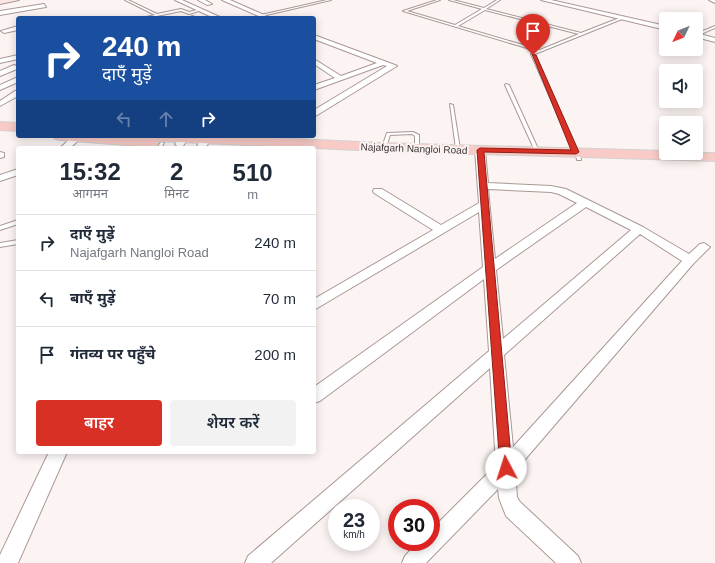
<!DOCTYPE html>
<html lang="hi">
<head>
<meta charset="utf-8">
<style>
  :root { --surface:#fff; --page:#f2f2f3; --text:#1f2937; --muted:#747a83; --line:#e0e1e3; --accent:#d93025 }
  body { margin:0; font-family:Helvetica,"Noto Sans Devanagari",sans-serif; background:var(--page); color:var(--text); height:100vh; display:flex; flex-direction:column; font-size:15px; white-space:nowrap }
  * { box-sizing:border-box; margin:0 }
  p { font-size:13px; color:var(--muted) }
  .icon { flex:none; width:22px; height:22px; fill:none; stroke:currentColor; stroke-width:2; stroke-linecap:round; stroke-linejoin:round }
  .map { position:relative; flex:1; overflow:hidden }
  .drawer { position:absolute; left:16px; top:146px; width:300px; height:308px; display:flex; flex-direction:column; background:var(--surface); border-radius:4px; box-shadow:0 2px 10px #0003 }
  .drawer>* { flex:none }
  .guide { position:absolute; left:16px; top:16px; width:300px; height:122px; border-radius:4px; box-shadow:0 2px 10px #0003; background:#1a4fa0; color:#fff; overflow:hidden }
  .needle { width:26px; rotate:227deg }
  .controls { position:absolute; left:659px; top:12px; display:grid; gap:8px }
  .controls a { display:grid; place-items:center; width:44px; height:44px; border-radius:4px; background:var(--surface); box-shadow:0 2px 10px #0003; font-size:20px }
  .speed { position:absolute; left:328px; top:499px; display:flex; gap:8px; font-size:20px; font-weight:700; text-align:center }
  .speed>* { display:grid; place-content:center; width:52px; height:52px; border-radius:50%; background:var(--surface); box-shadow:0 2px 10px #0003; line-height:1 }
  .speed small { font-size:10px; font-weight:400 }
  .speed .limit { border:6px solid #d22; background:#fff; color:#111 }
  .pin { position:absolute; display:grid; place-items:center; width:34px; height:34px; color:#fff; margin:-41px -17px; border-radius:50% 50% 50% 0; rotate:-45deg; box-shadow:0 0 4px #0007 }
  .pin .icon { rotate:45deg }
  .me { position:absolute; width:44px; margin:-22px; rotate:355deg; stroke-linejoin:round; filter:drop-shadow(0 0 3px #0008) }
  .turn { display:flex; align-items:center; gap:14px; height:84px; padding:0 20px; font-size:18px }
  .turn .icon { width:52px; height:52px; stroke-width:2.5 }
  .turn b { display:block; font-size:28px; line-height:34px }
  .lanes { display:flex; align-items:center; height:38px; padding:0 20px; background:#0003; justify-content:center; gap:20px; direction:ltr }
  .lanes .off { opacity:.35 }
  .eta { display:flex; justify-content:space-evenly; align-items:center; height:68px; text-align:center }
  .eta b { font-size:24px; font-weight:600; line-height:28px }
  .action { display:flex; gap:8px; margin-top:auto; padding:8px 20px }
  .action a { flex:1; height:46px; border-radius:4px; background:var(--accent); color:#fff; font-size:16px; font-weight:600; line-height:46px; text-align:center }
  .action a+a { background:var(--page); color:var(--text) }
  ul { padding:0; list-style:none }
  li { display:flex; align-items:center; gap:12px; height:56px; padding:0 20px; border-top:1px solid var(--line) }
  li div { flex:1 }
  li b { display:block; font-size:15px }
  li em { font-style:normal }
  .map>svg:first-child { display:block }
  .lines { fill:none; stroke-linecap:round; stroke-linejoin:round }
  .lane-casing { stroke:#aa9896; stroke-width:2 }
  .street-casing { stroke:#aa9896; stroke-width:2 }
  .secondary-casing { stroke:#aa9896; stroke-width:2 }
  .primary-casing { stroke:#d3d2d2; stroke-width:2 }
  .lane { fill:#fff; fill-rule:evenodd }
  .street { fill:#fff; fill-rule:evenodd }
  .secondary { fill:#fce5e2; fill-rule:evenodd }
  .primary { fill:#f8cbc6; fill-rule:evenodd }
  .route { fill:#d93025; stroke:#8d1f18 }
  .labels { text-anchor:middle; stroke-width:4; stroke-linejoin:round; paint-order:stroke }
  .far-street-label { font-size:10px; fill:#393231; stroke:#fcf4f3 }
</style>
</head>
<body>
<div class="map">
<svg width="715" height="563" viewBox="0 0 715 563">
  <rect width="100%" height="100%" fill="#fcf4f3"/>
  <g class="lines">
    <defs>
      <g id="lane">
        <polygon points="125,0 128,0 157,14 181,9 189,12 201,9 202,10 189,14 181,11 147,18 142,18 155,15"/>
        <polygon points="327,0 331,0 262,16 261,15"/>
        <path d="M437,0H440L407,11L455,25L482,9L449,0H453L484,8L497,0H500L486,9L581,33L622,17V19L535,54L581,159V160H577V159L531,54L537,51L403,11ZM485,10L579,34L540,50L458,26Z"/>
        <polygon points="715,26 715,28 696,36 696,34"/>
        <polygon points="506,84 509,85 539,151 539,152 535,151 505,85"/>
        <polygon points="450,104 453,105 460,149 458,150 456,149"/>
        <polygon points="413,132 419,135 419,149 415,148 415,136 412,134 390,135 386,147 384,148 382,147 387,133"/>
        <polygon points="161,142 164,143 161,148 157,148"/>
        <polygon points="18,220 18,224 0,230 0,226"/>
        <polygon points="18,240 18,244 0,247 0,243"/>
      </g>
      <g id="street">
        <polygon points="175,0 182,0 222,18 214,18"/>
        <polygon points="198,0 205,0 212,4 207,5"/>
        <polygon points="222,0 230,0 271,18 263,18"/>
        <polygon points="541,0 551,0 666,26 666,30"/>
        <polygon points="709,0 715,0 715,3"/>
        <polygon points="44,4 46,7 0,15 0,11"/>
        <polygon points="192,16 195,17 196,18 189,18"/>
        <polygon points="18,26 18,30 4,33 1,31"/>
        <polygon points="696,33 715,38 715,42 696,37"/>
        <polygon points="314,35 395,65 397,66 314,117 314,110 387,66 383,65 314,90 314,85 335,78 314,64 314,59 341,76 377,63 314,39"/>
        <polygon points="18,55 18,59 0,63 0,59"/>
        <polygon points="14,65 18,67 17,69 0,76 0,71"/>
        <polygon points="18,77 18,82 0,90 0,85"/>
        <polygon points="15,91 18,91 18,96 0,106 0,101"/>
        <polygon points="73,136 82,137 70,148 60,148"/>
        <polygon points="181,136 193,136 187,140 183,146 177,146 175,144"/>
        <polygon points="205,136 210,139 206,148 196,148 202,137"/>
        <polygon points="273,136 283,136 272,144 266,144 266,140"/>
        <path d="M480,147L485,150L488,183L551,186L566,189L643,227L689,254L700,244L704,243L710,247L693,264L515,471L517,497L520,502L578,556L581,563H556L506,516L499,498L498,489L426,563H402L405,556L418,542H431V530L496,465L490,368L271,563H245L248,556L489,351L484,279L320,401L314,403V387L483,267L479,212L314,310V299L433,230L374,193L373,191L374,189H382L441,225L479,203L475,150ZM488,189L551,192L559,194L577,203L495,259ZM586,207L631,230L503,339L496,270ZM640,234L682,261L513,447L504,355Z"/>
        <polygon points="0,152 4,153 4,157 0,158"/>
        <polygon points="18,169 18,175 0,181 0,175"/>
        <polygon points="49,452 67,452 18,563 0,563 0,555"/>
      </g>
      <polygon id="secondary" points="0,0 19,0 0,4"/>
      <g id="primary">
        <polygon points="0,122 18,123 18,131 0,130"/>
        <polygon points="53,136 230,136 380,143 666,151 666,153 715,153 715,161 380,151 157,141 158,143 156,146 151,147 60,140 55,139"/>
      </g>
    </defs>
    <!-- lane casing -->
    <use href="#lane" class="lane-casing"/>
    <!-- street casing -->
    <use href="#street" class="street-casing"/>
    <!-- secondary casing -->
    <use href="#secondary" class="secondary-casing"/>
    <!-- primary casing -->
    <use href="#primary" class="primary-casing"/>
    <!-- lane -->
    <use href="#lane" class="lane"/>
    <!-- street -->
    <use href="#street" class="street"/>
    <!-- secondary -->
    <use href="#secondary" class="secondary"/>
    <!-- primary -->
    <use href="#primary" class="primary"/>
  </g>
  <!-- route -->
  <polygon class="route" points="532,54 536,55 579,152 576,154 484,152 512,468 511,472 506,474 502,472 500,468 477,150 480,148 571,150"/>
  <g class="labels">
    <!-- far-street labels -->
    <g class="far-street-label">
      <text transform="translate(414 148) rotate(2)" y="4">Najafgarh Nangloi Road</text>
    </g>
  </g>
</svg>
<div class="controls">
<a><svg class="needle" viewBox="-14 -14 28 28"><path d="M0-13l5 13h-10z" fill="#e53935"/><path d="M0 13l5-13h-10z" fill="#747a83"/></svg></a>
<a><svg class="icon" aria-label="sound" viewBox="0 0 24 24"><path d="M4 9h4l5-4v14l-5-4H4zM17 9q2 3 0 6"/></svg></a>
<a><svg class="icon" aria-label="layers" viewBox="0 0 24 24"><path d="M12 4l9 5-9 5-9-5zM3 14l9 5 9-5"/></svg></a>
</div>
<div class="speed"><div>23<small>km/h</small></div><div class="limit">30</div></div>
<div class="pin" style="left:533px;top:55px;background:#d93025"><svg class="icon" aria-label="arrive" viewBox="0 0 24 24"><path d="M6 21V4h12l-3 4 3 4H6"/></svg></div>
<svg class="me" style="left:506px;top:468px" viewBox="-20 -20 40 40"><circle r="19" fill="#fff"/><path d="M0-13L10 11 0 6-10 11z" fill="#d93025"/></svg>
<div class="guide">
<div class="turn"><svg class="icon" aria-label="right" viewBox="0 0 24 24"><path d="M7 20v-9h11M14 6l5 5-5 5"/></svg><div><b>240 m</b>दाएँ मुड़ें</div></div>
<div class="lanes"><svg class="icon off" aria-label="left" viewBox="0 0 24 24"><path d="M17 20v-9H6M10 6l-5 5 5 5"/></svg><svg class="icon off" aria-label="ahead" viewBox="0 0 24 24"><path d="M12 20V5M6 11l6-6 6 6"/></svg><svg class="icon" aria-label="right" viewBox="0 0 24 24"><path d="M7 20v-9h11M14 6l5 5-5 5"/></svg></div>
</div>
<section class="drawer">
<div class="eta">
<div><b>15:32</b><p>आगमन</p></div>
<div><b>2</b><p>मिनट</p></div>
<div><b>510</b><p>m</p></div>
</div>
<ul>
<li><svg class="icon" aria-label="right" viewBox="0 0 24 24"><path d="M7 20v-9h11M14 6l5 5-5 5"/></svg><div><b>दाएँ मुड़ें</b><p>Najafgarh Nangloi Road</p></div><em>240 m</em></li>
<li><svg class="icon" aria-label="left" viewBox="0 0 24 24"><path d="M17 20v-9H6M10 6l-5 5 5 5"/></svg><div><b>बाएँ मुड़ें</b></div><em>70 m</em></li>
<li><svg class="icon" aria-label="arrive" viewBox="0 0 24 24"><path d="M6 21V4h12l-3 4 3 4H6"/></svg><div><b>गंतव्य पर पहुँचे</b></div><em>200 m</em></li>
</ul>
<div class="action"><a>बाहर</a><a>शेयर करें</a></div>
</section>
</div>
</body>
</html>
